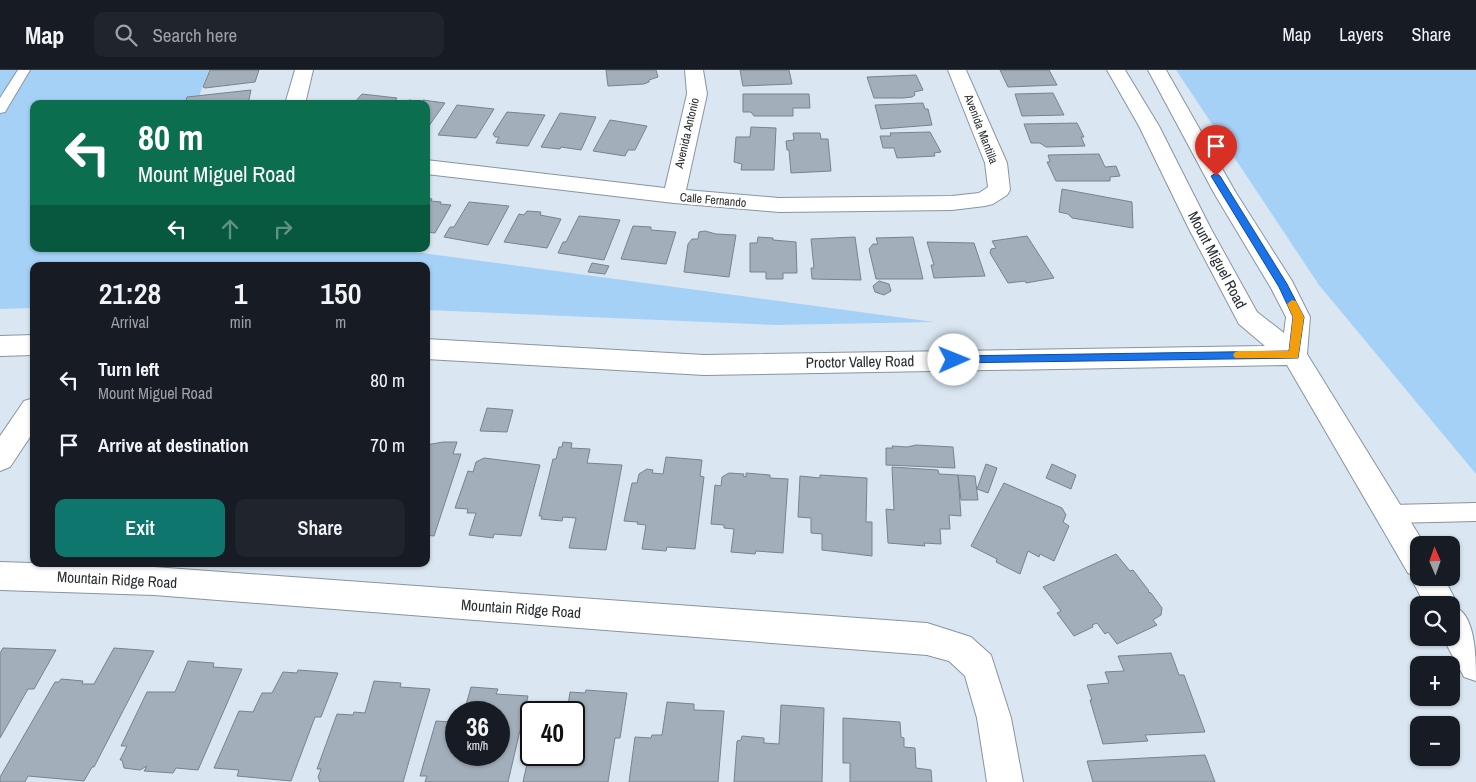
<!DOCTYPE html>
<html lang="en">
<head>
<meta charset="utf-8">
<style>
  :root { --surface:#171b24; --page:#20242c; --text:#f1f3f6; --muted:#9ea1a6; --line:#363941; --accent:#0f766e }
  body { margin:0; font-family:"Archivo Narrow",sans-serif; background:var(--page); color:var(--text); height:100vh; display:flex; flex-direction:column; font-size:19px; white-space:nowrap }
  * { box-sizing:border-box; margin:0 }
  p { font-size:16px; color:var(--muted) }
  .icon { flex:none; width:28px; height:28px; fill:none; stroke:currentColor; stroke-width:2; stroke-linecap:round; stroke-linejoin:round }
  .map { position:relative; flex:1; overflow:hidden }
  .sheet { position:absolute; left:30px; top:192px; width:400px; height:305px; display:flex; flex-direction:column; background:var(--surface); border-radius:10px; box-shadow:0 1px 4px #0004 }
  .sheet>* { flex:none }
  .hud { position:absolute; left:30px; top:30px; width:400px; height:152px; border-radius:10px; box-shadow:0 1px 4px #0004; background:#0b6e4f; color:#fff; overflow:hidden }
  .needle { width:32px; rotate:358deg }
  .tools { position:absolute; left:1410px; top:466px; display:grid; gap:10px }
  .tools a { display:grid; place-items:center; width:50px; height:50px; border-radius:10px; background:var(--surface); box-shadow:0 1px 4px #0004; font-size:25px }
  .speed { position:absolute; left:445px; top:631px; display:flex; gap:10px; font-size:25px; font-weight:700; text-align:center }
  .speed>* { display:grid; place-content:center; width:65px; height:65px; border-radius:50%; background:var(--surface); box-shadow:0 1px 4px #0004; line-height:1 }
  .speed small { font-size:12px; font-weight:400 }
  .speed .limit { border:2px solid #111; border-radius:8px; background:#fff; color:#111 }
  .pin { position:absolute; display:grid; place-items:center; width:42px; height:42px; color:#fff; margin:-51px -21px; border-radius:50% 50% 50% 0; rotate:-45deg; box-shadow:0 0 5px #0007 }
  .pin .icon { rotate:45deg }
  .me { position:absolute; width:55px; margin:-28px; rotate:89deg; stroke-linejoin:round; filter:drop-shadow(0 0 4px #0008) }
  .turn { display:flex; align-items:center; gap:18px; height:105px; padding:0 25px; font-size:22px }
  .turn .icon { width:65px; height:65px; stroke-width:2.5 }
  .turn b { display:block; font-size:35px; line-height:42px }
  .lanes { display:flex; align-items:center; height:48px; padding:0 25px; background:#0003; justify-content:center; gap:25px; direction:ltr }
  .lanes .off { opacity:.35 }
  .eta { display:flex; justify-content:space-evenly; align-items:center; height:85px; text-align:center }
  .eta b { font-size:30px; font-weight:600; line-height:35px }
  .cta { display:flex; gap:10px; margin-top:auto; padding:10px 25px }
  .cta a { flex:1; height:58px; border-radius:10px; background:var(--accent); color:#fff; font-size:20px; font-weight:600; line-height:58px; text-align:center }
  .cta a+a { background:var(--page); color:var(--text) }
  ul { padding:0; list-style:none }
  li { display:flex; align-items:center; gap:15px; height:65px; padding:0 25px }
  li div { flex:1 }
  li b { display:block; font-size:19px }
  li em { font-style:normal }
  header { display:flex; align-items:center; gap:30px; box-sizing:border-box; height:70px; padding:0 25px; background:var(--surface); border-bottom:1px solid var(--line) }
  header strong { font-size:24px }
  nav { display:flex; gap:28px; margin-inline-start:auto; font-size:18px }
  .search { width:350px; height:45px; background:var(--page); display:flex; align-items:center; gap:12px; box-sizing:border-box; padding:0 18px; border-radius:10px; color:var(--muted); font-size:19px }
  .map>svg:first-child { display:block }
  .green { fill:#a6d1f6 }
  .building { fill:#a2afba; stroke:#77838e }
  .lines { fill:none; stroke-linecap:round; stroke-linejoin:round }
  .service-casing { stroke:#88949f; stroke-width:2 }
  .minor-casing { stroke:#88949f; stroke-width:2 }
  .tertiary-casing { stroke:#88949f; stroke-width:2 }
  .service { fill:#fff; fill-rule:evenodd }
  .minor { fill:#fff; fill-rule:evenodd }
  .tertiary { fill:#fff; fill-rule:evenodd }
  .route { fill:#1a73e8; stroke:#114b97 }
  .slow { fill:#f59e0b }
  .labels { text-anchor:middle; stroke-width:4.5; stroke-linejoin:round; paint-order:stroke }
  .far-street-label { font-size:12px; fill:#282d31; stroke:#fff }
  .street-label { font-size:15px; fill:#282d31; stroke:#fff }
</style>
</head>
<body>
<header>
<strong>Map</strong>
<div class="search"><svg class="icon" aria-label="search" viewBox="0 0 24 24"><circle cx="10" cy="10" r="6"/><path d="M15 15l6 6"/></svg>Search here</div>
<nav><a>Map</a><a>Layers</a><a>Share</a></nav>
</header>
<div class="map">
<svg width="1476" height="712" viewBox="0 0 1476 712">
  <rect width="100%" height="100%" fill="#dae7f3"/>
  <!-- green -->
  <g class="green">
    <polygon points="0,0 209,0 196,34 34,34 34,179 400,180 934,252 776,255 426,240 426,196 34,196 34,238 0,239"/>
    <polygon points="1176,0 1476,0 1476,404 1319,215"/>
  </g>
  <!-- building -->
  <g class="building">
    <polygon points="210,0 259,0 255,12 205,18 203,17"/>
    <polygon points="606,0 656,0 658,7 649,10 649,12 644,14 608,16"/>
    <polygon points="740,0 789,0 792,14 743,16"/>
    <polygon points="1000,0 1049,0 1057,15 1008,17"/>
    <polygon points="916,5 923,20 914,22 915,25 912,27 903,28 874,28 867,7"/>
    <polygon points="251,20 248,34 185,34 187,27"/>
    <polygon points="1053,23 1064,45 1022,46 1015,24"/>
    <polygon points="362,24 397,28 393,34 354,33"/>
    <polygon points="743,24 809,24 810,38 793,38 793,46 754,46 751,42 743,42"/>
    <polygon points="409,30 422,32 423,30 445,33 426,60 426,34 406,34"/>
    <polygon points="923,33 925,39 928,39 932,55 881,59 875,35"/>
    <polygon points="457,35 494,39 476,68 438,65"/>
    <polygon points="507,42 545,45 528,76 496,73 499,67 495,67 493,64"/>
    <polygon points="560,43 596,47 581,80 561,77 560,79 541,77"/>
    <polygon points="610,50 647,56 635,80 628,80 625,86 593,81"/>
    <polygon points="1077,53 1084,67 1081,67 1085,76 1046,77 1040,73 1031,73 1024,54"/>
    <polygon points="751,57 776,58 774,100 741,100 742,94 734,92 736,67 750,67"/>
    <polygon points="930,62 941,82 934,83 935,86 897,88 894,78 883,78 880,66 891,66 890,63"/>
    <polygon points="793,63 820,63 821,69 828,69 831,101 791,103 789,80 787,80 786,71 794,70"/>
    <polygon points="1099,84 1105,97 1116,96 1120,106 1110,107 1110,111 1056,111 1047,92 1050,92 1048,85"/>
    <polygon points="1062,119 1132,132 1133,158 1072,148 1068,144 1059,142"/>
    <polygon points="426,128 432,129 431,131 441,132 440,134 451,135 435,163 426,162"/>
    <polygon points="469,132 509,136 488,175 444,167 450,157 454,157"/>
    <polygon points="527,141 541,142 540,145 561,149 547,178 504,172 519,144 524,145"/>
    <polygon points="579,146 620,150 604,190 558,183 563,172 566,172"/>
    <polygon points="633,156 651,157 651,160 676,162 666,194 621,189"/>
    <polygon points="705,161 716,164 736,165 729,207 684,202 688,174 692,169 698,169 699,162"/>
    <polygon points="1027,166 1054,208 1026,213 1025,211 1008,213 990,183 991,179 996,178 992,171"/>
    <polygon points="758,167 773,168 773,170 796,172 797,203 783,203 783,209 766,209 766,202 750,202 750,173 757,173"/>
    <polygon points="855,167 861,210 812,209 811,198 814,198 811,169"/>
    <polygon points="913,167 923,209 876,209 869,179 873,174 878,174 876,168"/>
    <polygon points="927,172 974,173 985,206 934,208 931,195 934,195"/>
    <polygon points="592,193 609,196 605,204 588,202"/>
    <polygon points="879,211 889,214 891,221 884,225 875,222 873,216"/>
    <polygon points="487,338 513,340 507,362 480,361"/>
    <polygon points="443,372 457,372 453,384 461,384 434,466 426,465 426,375"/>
    <polygon points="563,372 572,373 571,378 590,379 587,393 622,395 606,480 569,478 576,448 563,447 562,451 541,449 542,446 539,446 553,389 556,389 559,377 562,377"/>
    <polygon points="916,375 953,377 955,398 886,395 886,378 893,378 892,376 907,377"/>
    <polygon points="666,387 702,390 700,406 704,407 695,479 667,477 666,481 642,479 646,455 637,454 638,452 624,451 632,413 637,413 639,404 647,399 653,400 652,403 663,404"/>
    <polygon points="484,388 540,395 521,466 494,464 493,468 469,465 476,443 467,443 468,439 455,438 468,401 473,402 476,392"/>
    <polygon points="986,394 997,398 988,423 977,419"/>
    <polygon points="1052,394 1076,405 1071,419 1046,408"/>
    <polygon points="892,397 938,400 939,404 958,405 961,446 949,445 950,459 940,459 941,474 924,473 925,476 888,473 886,439 894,440"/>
    <polygon points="729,403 744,404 743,406 746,407 746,403 770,405 770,408 788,409 783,483 756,481 755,484 731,482 734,459 724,458 724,455 711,454 715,415 721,416 722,407"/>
    <polygon points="820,405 867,408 866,452 872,452 872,486 822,480 822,464 811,463 811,448 798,447 800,406 820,408"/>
    <polygon points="958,405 975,406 978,430 961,430"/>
    <polygon points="1004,413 1062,438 1066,445 1063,452 1069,456 1054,491 1040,484 1039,487 1028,481 1020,504 996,492 997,489 971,476"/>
    <polygon points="1116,484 1130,501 1133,500 1149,521 1148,522 1151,523 1162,538 1161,545 1153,550 1157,555 1117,574 1108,562 1105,564 1097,553 1092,555 1093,557 1074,566 1057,543 1061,541 1043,517"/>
    <polygon points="3,578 56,580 34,619 28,619 0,668 0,583"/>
    <polygon points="114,578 154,581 94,697 92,697 84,711 28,706 25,712 0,712 0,707 55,612 59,612 61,609 83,611 82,614 94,614"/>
    <polygon points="1171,583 1179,605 1184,605 1205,662 1145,665 1148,671 1103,674 1090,630 1092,630 1087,615 1109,613 1105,602 1124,601 1118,586"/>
    <polygon points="188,591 214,593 213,597 242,599 198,700 176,698 173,703 144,701 147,696 140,700 124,698 122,690 120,690 127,676 121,676 147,622 175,622"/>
    <polygon points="298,600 338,603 321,647 315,647 291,711 237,706 239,700 214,698 239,641 253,642 262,623 272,623 283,602 297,603"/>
    <polygon points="374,611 401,613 400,617 430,619 403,712 320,712 318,707 321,699 317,699 337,644 353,645 354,642 365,643"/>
    <polygon points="471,617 498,619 496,624 528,626 508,712 425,712 427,706 420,706 436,651 451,652 453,648 456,648 456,685 499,685 499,642 464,642"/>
    <polygon points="586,620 627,623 620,668 615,668 608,712 523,712 531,676 531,685 574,685 574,642 567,642 570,622 585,623"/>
    <polygon points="667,632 694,634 694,640 724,641 718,712 629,712 635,667 651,668 652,665 662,665"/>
    <polygon points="781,635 824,638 822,712 734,712 737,671 741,670 742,666 764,668 764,673 779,674"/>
    <polygon points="843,648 900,652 901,667 904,668 904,677 915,678 916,698 931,700 932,712 850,712 850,693 843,693"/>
    <polygon points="1205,685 1215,712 1093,712 1087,691"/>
  </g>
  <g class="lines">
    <defs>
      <g id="service">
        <polygon points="18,0 30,0 5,42 0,43 0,28"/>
        <polygon points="1476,433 1476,451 1391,453 1384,450 1381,444 1384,438 1391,435"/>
      </g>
      <g id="minor">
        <polygon points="295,0 313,0 305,34 285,34"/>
        <polygon points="685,0 703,0 707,24 686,120 779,128 952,126 979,123 988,117 985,93 948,0 966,0 1007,93 1010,120 1007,125 993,134 985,136 952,140 779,142 674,133 426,104 426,90 665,118 687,24"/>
        <polygon points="34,328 34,361 10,397 0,401 0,366 24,331"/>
        <polygon points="0,492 154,497 927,553 971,567 991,585 1011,648 1023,712 987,712 977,648 965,606 949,591 927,585 154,525 0,520"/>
      </g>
      <g id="tertiary">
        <path d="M1107,0H1125L1159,56L1211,159L1257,242L1284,263L1286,247L1271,218L1214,123L1148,0H1166L1236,123L1292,211L1310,247L1307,284L1425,475H1419V508H1444L1458,535L1457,538C1476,548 1476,590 1476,611L1464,607L1443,568H1451V535H1425L1411,508L1413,505L1408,503L1287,295L704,305L426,289V269L704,285L1265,276L1239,254L1189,159L1139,56Z"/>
        <polygon points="34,265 34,285 0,286 0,266"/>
      </g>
    </defs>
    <!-- service casing -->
    <use href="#service" class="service-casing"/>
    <!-- minor casing -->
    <use href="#minor" class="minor-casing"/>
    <!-- tertiary casing -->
    <use href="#tertiary" class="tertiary-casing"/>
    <!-- service -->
    <use href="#service" class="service"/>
    <!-- minor -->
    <use href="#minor" class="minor"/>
    <!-- tertiary -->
    <use href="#tertiary" class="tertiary"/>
  </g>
  <!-- route -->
  <polygon class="route" points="1216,103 1220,106 1287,214 1304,247 1298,288 950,293 949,290 950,287 954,286 1289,281 1293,247 1279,217 1211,106"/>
  <!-- slow -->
  <polygon class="slow" points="1292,230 1296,231 1304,247 1298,288 1235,288 1233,285 1235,282 1239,281 1289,281 1293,247 1287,234"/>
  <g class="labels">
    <!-- far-street labels -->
    <g class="far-street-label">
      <text transform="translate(981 59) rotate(69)" y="4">Avenida Mantilla</text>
      <text transform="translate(687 63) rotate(-77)" y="4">Avenida Antonio</text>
      <text transform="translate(713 130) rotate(5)" y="4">Calle Fernando</text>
    </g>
    <!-- street labels -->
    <g class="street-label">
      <text transform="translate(1217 190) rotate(62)" y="5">Mount Miguel Road</text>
      <text transform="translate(860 292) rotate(-1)" y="5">Proctor Valley Road</text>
      <text transform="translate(117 510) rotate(3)" y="5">Mountain Ridge Road</text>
      <text transform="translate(521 539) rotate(4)" y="5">Mountain Ridge Road</text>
    </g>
  </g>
</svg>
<div class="tools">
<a><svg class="needle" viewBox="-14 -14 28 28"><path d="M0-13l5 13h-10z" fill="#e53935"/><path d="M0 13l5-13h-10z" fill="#9ea1a6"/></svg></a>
<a><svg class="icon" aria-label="search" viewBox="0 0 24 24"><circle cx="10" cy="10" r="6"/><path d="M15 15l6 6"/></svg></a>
<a>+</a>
<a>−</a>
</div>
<div class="speed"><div>36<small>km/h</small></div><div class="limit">40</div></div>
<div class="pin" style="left:1216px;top:106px;background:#d93025"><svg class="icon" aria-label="arrive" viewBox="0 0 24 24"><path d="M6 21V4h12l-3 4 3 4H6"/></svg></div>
<svg class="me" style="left:954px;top:290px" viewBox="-20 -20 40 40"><circle r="19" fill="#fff"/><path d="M0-13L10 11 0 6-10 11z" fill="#1a73e8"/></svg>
<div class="hud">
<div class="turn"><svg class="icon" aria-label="left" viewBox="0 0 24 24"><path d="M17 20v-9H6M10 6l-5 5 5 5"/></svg><div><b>80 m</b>Mount Miguel Road</div></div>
<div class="lanes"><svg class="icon" aria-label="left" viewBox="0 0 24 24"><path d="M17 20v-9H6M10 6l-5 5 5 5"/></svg><svg class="icon off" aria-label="ahead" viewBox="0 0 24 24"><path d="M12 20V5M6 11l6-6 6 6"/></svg><svg class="icon off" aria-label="right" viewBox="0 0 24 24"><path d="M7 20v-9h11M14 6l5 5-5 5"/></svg></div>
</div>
<section class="sheet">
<div class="eta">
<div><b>21:28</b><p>Arrival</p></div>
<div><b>1</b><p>min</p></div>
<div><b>150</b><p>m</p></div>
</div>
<ul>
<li><svg class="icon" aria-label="left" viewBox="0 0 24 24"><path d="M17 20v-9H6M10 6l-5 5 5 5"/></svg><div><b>Turn left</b><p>Mount Miguel Road</p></div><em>80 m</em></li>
<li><svg class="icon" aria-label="arrive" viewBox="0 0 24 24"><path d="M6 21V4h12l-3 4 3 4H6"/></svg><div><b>Arrive at destination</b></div><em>70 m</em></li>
</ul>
<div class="cta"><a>Exit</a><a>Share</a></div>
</section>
</div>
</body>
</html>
